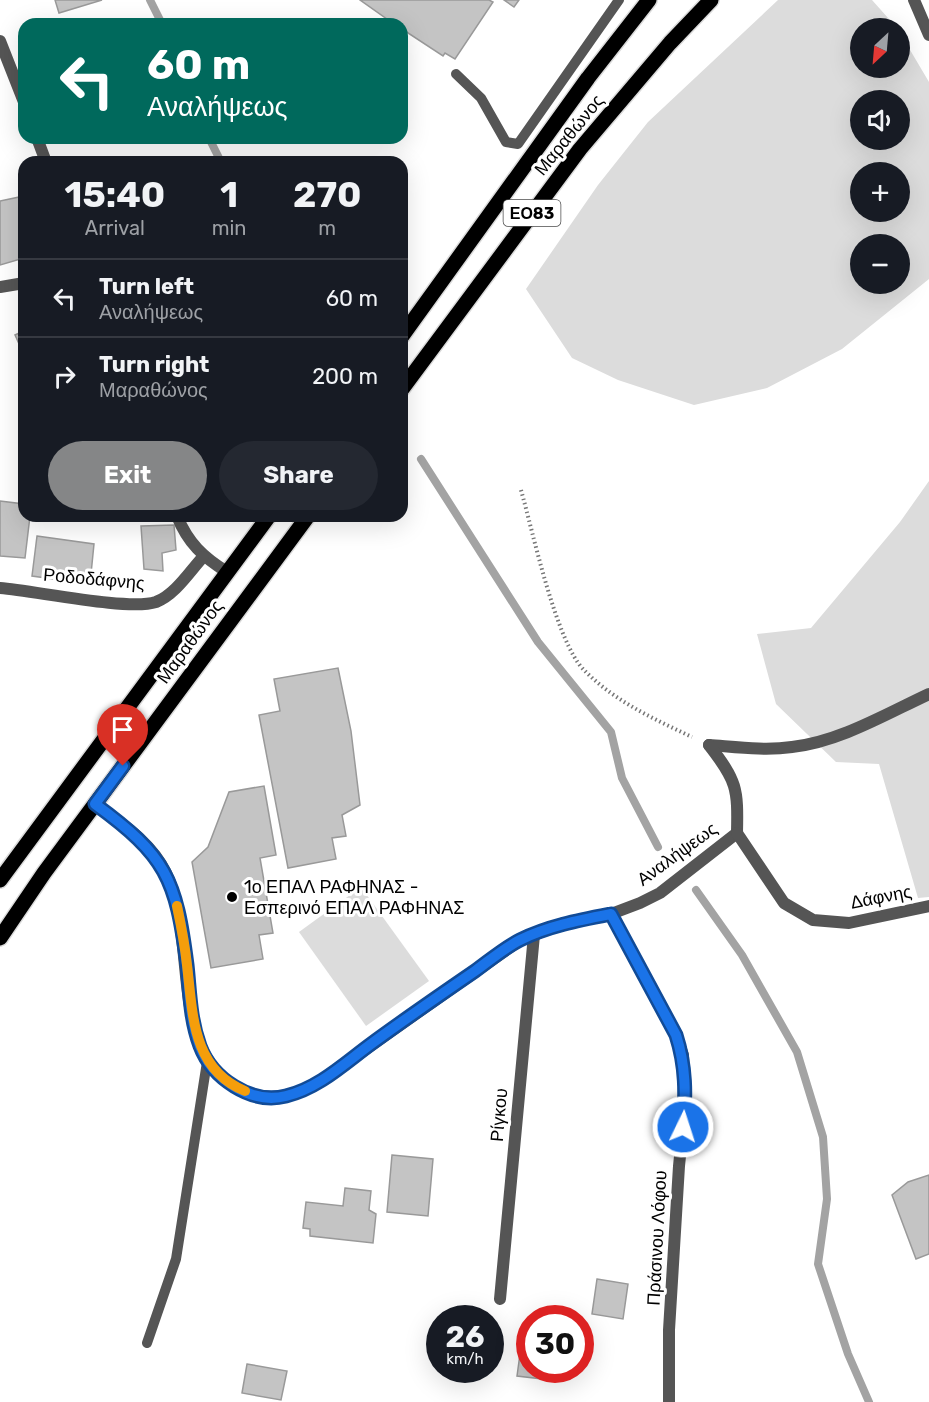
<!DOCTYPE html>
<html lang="en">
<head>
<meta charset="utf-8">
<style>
  :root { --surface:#171b24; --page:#242831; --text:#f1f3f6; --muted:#9ea1a6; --line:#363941; --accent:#858687 }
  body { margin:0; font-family:Rubik,sans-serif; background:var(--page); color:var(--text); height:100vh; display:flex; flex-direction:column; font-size:22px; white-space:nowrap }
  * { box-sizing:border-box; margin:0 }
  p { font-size:20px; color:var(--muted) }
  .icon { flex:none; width:33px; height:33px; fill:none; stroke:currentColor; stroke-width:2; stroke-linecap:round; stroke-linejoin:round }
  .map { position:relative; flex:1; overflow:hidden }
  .drawer { position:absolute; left:18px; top:156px; width:390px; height:366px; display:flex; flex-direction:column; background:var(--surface); border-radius:18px; box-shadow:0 6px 24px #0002 }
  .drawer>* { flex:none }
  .top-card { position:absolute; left:18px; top:18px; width:390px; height:126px; border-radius:18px; box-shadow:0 6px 24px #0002; background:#00695c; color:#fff; overflow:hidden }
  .needle { width:39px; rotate:206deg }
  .controls { position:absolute; left:850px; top:18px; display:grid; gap:12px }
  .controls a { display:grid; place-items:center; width:60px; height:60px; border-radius:50%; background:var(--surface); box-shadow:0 6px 24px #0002; font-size:30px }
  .speed { position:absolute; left:426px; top:1305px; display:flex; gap:12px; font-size:30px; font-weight:700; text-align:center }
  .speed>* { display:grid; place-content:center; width:78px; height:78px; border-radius:50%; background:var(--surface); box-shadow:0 6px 24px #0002; line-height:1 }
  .speed small { font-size:15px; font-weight:400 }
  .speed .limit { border:9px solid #d22; background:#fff; color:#111 }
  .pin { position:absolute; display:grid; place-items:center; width:51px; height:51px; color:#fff; margin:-62px -26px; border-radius:50% 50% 50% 0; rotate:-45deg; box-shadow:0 0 6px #0007 }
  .pin .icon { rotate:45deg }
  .me { position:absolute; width:66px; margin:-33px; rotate:4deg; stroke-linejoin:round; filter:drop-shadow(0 0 4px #0008) }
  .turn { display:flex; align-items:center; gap:21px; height:126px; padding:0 30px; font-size:27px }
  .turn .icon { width:78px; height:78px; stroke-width:2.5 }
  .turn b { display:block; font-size:42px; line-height:51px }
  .eta { display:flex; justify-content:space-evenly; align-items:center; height:102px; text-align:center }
  .eta b { font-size:36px; font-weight:700; line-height:42px }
  .action { display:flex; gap:12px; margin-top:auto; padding:12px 30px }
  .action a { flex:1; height:69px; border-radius:36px; background:var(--accent); color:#fff; font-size:24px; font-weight:700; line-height:69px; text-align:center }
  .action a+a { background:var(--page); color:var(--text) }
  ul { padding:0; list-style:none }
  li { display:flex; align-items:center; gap:18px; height:78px; padding:0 30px; border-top:2px solid var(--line) }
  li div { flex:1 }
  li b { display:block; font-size:22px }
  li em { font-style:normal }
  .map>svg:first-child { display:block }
  .green { fill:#dcdcdc; fill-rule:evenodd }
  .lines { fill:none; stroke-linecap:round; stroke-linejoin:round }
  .stream { stroke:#a3a3a3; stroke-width:8 }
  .building { fill:#c4c4c4; stroke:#999; stroke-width:1.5 }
  .primary-casing { stroke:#dbdbdb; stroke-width:18 }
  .path { stroke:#777; stroke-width:4; stroke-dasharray:1.5 3; stroke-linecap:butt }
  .lane { stroke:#555; stroke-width:10 }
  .street { stroke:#555; stroke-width:12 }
  .primary { stroke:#000; stroke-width:15 }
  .route-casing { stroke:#114b97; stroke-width:15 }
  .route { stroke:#1a73e8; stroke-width:10 }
  .slow { stroke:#f59e0b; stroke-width:10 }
  .poi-dot { fill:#000; stroke:#fff; stroke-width:2 }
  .labels { text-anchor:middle; stroke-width:6; stroke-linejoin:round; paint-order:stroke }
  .shield { fill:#fff; stroke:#4c4c4c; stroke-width:1.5 }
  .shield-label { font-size:16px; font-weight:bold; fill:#000 }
  .street-label { font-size:18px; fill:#000; stroke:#fff }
  .poi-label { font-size:18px; fill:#000; stroke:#fff; text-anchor:start }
</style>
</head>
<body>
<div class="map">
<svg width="929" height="1402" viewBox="0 0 929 1402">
  <rect width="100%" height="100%" fill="#fff"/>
  <!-- green -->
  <g class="green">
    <path d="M778,0H872L897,28H861V68H900V33L929,82V279L842,349L767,388L694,405L618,380L572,358L526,289L598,185L648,122ZM861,100H900V140H861ZM861,172H900V212H861ZM861,244H900V284H861Z"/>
    <polygon points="929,481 929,897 918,898 879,764 836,762 776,704 757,634 811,628 900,522"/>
    <polygon points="361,887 429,981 366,1026 299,932"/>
  </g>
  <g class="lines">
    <!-- stream -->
    <g class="stream">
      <polyline points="150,0 162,24"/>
      <polyline points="209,138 221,162"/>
      <polyline points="421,459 538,642 611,732 622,778 658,847"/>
      <polyline points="696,890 742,955 797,1052 823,1137 827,1199 818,1264 848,1354 869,1402"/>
    </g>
  </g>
  <!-- building -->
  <g class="building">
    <polygon points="55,0 102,0 59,13"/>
    <polygon points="360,0 489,0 493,2 455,59 445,53 443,56 402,29 402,24 394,24"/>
    <polygon points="504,0 519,0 514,7"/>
    <polygon points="24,196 24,258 0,265 0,201"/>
    <polygon points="24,331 24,355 15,335"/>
    <polygon points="0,501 24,504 24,516 30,516 25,558 0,556"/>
    <polygon points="67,516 93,516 92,521"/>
    <polygon points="174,525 176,550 162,553 163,571 144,569 141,526"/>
    <polygon points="37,536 94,544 90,584 32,576"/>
    <polygon points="338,668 351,731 360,805 342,815 346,836 332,838 336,859 288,868 259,715 280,711 274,679"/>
    <polygon points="264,786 276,855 260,858 273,933 259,935 263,959 211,968 192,862 208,847 229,792"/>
    <polygon points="392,1155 433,1159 428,1216 387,1212"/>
    <polygon points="929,1175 929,1254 916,1259 892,1195 908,1182"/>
    <polygon points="345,1188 371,1191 369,1210 376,1214 373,1243 310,1236 310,1229 303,1228 306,1202 343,1206"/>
    <polygon points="597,1279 628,1284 623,1319 592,1314"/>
    <polygon points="523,1332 530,1333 530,1370 550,1370 542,1379 517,1376"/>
    <polygon points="247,1364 287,1371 281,1400 242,1393"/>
  </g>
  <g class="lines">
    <defs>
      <g id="primary">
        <polyline points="402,336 588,78 649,0"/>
        <polyline points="402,389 580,149 670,43 711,0"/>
        <polyline points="0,880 269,516"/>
        <polyline points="0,938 44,873 308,516"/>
      </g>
    </defs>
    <!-- primary casing -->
    <use href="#primary" class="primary-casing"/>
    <!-- path -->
    <path class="path" d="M521,490C533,532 556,642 584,670C614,701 654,719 692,737"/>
    <!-- lane -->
    <g class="lane">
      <polyline points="456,74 481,98 506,142 518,144 619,0"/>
      <polyline points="147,1343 176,1259 207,1062"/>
    </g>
    <!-- street -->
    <g class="street">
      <polyline points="914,0 929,35"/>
      <polyline points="0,41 24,102"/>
      <polyline points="37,138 46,162"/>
      <polyline points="0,287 24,283"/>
      <path d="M177,516C188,543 203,557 227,572"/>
      <path d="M0,588C36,591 128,611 156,602C175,595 190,571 203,557"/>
      <path d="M709,745C736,747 765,751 792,747C839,742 886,714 929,694"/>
      <path d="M709,745C737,781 738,788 737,833"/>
      <path d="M95,804C122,824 151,842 166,873C199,940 166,1057 244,1091C272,1103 293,1096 318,1083L519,941L561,924L611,914L640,903L660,893L737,833"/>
      <polyline points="737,833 784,903 813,920 849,923 929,906"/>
      <polyline points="611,914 676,1035 683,1055 685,1107 679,1166 669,1330 669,1402"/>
      <polyline points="500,1299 534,935"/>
    </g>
    <!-- primary -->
    <use href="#primary" class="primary"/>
  </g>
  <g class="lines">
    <defs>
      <path id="route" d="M123,766L95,804C166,856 176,878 187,965C190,993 190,1019 200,1046C212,1078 251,1105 286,1096C319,1088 345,1063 371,1044C405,1019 440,995 475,971C489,961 504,948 520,940C548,926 580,920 611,914L676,1035C686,1066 686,1095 683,1127"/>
    </defs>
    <!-- route casing -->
    <use href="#route" class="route-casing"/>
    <!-- route -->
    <use href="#route" class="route"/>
    <!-- slow -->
    <path class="slow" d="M177,906C181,925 185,946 187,965C193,1015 192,1069 245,1091"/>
  </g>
  <!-- markers -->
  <circle class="poi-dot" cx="232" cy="897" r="6"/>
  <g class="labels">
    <!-- shield labels -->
    <rect class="shield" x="503.5" y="200" width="57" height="26" rx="4.5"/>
    <g class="shield-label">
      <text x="532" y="219">ΕΟ83</text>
    </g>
    <!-- street labels -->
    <g class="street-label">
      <text transform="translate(569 135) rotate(-51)" y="6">Μαραθώνος</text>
      <text transform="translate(94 579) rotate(5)" y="6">Ροδοδάφνης</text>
      <text transform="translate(190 642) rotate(-54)" y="6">Μαραθώνος</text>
      <text transform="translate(677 854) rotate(-36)" y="6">Αναλήψεως</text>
      <text transform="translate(881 897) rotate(-11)" y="6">Δάφνης</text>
      <text transform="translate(499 1115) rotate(-85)" y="6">Ρίγκου</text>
      <text transform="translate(657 1238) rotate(-87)" y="6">Πράσινου Λόφου</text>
    </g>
    <!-- poi labels -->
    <g class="poi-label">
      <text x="244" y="893">1ο ΕΠΑΛ ΡΑΦΗΝΑΣ -<tspan x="244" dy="21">Εσπερινό ΕΠΑΛ ΡΑΦΗΝΑΣ</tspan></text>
    </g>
  </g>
</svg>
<div class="controls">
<a><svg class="needle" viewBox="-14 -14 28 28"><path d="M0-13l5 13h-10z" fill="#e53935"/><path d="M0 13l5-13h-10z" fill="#9ea1a6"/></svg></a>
<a><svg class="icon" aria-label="sound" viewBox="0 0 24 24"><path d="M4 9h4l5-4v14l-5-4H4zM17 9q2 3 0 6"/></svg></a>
<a>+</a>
<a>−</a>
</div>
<div class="speed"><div>26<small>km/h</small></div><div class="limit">30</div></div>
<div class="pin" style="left:123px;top:766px;background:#d93025"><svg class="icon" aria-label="arrive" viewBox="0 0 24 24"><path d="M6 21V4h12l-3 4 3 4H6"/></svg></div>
<svg class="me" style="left:683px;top:1127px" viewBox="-20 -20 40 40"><circle r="17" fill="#1a73e8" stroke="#fff" stroke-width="3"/><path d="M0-11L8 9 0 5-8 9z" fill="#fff"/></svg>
<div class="top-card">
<div class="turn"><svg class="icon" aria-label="left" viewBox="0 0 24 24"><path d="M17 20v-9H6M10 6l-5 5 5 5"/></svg><div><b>60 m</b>Αναλήψεως</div></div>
</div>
<section class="drawer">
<div class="eta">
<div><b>15:40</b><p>Arrival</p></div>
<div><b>1</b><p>min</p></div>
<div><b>270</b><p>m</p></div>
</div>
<ul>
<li><svg class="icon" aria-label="left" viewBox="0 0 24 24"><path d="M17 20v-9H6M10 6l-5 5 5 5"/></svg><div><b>Turn left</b><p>Αναλήψεως</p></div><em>60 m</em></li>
<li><svg class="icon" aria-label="right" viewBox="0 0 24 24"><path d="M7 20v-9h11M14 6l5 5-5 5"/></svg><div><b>Turn right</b><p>Μαραθώνος</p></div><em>200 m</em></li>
</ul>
<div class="action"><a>Exit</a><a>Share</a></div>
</section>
</div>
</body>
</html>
